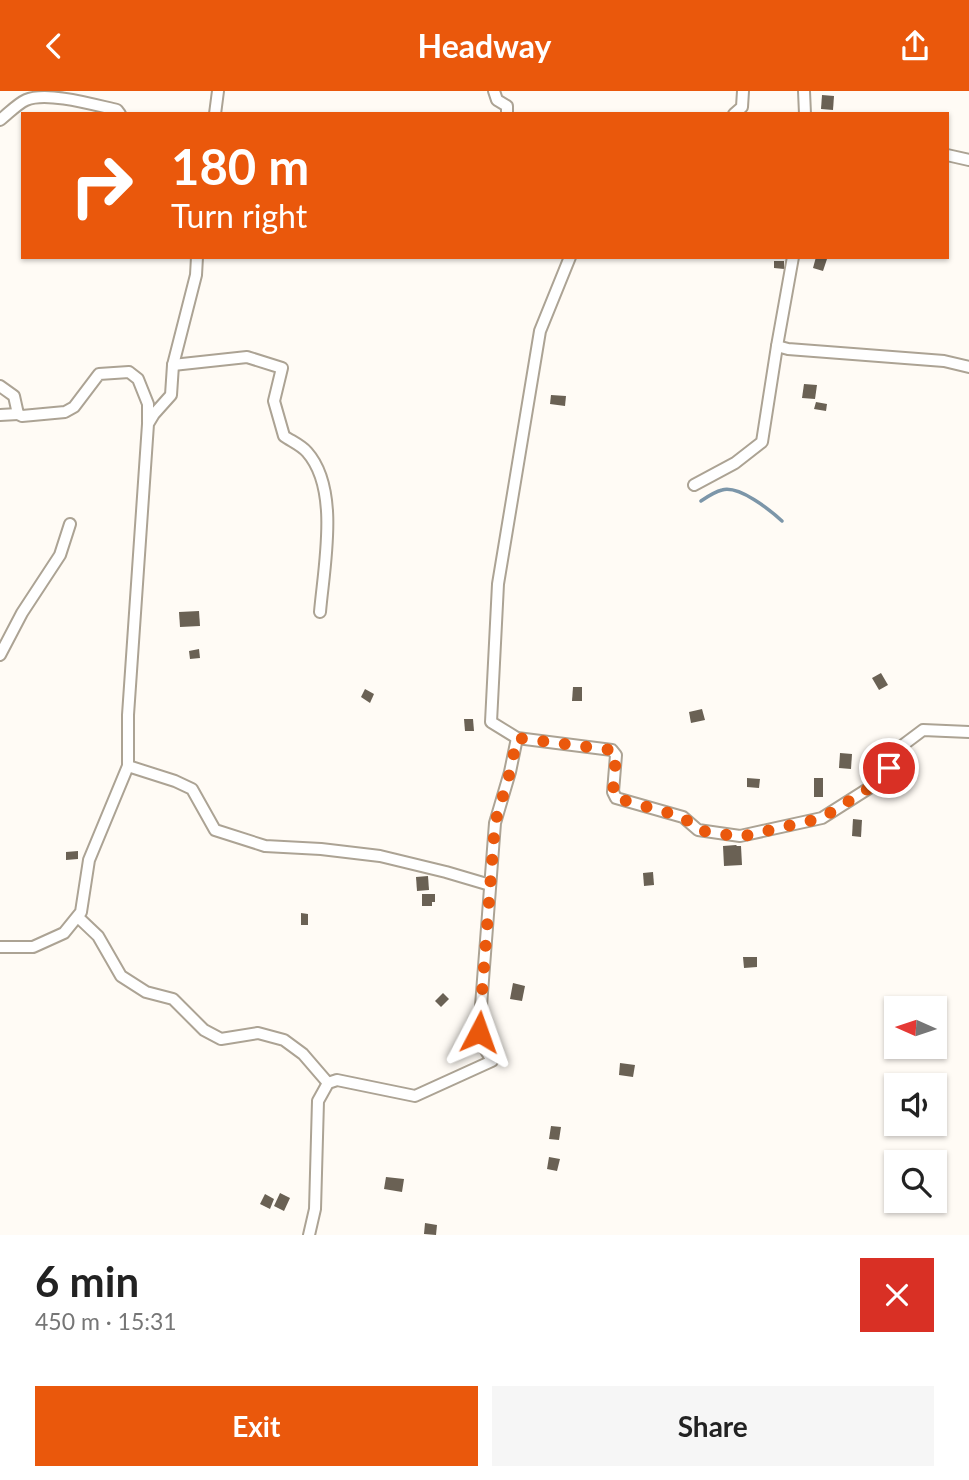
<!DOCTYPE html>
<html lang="en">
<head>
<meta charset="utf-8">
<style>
  :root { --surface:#fff; --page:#f6f6f6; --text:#222; --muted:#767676; --accent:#ea580c }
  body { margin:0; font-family:Lato,sans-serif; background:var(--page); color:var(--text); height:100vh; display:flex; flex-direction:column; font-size:26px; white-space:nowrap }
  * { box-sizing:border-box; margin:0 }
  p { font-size:23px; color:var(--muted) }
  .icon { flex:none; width:38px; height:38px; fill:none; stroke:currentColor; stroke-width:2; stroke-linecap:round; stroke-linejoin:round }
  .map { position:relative; height:1144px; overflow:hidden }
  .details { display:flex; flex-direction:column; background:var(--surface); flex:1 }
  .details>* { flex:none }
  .hud { position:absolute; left:21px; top:21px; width:928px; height:147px; border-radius:0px; box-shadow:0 2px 5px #0004; background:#ea580c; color:#fff; overflow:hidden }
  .needle { width:46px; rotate:273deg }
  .fabs { position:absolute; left:884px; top:905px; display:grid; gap:14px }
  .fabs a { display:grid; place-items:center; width:63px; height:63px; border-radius:0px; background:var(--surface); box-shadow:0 2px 5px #0004; font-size:35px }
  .pin { position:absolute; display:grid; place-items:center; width:60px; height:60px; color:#fff; margin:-30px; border:4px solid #fff; border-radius:50%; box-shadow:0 2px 7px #0007 }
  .me { position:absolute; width:77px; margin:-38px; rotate:4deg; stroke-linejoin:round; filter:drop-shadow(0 0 5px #0008) }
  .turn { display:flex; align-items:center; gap:24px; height:147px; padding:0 35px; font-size:32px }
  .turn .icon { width:91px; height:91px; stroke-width:2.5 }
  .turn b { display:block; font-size:49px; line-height:60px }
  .round { display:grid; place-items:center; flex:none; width:74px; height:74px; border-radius:0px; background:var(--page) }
  .summary { display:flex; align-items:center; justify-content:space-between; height:119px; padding:0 35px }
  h1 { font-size:42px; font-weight:700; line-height:52px }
  .action { display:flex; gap:14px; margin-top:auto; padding:14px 35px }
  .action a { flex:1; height:80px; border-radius:0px; background:var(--accent); color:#fff; font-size:28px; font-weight:700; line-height:80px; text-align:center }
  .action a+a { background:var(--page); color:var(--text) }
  header { display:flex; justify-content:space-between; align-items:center; height:91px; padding:0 35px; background:var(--accent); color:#fff; font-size:32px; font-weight:700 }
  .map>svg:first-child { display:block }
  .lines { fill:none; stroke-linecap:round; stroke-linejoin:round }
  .stream { stroke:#7c96a9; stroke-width:3.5 }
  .building { fill:#6a6154 }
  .street-casing { stroke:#aca394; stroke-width:14 }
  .street { stroke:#fff; stroke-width:10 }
  .route { stroke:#ea580c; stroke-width:12; stroke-dasharray:0 21.6 }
</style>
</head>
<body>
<header><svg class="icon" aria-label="back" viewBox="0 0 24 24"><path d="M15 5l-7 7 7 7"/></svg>Headway<svg class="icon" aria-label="share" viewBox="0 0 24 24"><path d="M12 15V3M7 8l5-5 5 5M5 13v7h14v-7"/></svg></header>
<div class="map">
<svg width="969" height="1144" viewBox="0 0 969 1144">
  <rect width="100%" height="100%" fill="#fffbf5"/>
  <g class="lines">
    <!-- stream -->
    <path class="stream" d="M701,410C707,406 714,401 722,399C739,394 770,419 782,430"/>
  </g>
  <!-- building -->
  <g class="building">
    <polygon points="822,4 834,5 833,19 821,18"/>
    <polygon points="816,166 827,168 823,180 813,177"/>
    <polygon points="774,170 784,170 784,178 774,177"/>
    <polygon points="804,293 817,294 815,308 802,307"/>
    <polygon points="551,304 566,305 565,315 550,313"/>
    <polygon points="816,311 827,313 826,320 814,318"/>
    <polygon points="199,520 200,535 180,536 179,521"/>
    <polygon points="199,558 200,567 190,568 189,560"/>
    <polygon points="881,582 888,594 879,599 872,587"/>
    <polygon points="573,596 582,596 582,610 572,610"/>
    <polygon points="365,598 374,603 370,612 361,606"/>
    <polygon points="702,618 705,629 691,632 689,621"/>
    <polygon points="464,628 473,628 474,640 465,640"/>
    <polygon points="840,662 852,663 851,678 839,677"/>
    <polygon points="747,687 760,688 759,697 747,696"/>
    <rect x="814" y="687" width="9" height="19"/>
    <polygon points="853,728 862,729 861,746 852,745"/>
    <polygon points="736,754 737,755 741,755 742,774 724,775 723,755"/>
    <polygon points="78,760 78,768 66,769 66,761"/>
    <polygon points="653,781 654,794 644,795 643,782"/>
    <polygon points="428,785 429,799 417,800 416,786"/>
    <polygon points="422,803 435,803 435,811 432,811 432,815 422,815"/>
    <polygon points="301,822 308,823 308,834 301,834"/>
    <polygon points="743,866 757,866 757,876 744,877"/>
    <polygon points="513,892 525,895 522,910 510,908"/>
    <polygon points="443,902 449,908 441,916 435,910"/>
    <polygon points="620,972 635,974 633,986 619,984"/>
    <polygon points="551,1035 561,1036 559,1049 549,1048"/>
    <polygon points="549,1066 560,1068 557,1080 547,1078"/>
    <polygon points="386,1086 404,1088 402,1101 384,1098"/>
    <polygon points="280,1102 290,1107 284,1120 274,1115"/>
    <polygon points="265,1103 274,1108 270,1118 260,1113"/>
    <polygon points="425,1132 437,1134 436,1144 424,1143"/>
  </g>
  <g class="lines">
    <defs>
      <g id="street">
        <polyline points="494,0 497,9 507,15 507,23"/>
        <polyline points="804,0 805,23"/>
        <polyline points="215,23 218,0"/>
        <polyline points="734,23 742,16 743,0"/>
        <path d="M0,29C8,23 17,13 26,9C47,0 95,14 117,19L120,23"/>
        <polyline points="947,64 969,69"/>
        <polyline points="570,166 540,240 498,493 491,631 517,647 612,659 616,664 613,701 616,707 683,726 698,739 740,745 822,727 874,694 889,677 899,657 923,639 969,641"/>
        <polyline points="777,255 788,258 944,270 969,276"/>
        <path d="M173,274L247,266L282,277L274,310L284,345C291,350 301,354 307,361C340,398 324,474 320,521"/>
        <polyline points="0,295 14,305 18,323 22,325 65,321 74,316 99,283 129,281 138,288 148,313 148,331"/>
        <polyline points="0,324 18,323"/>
        <polyline points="694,394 735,372 762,351 777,255 793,166"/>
        <polyline points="0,564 22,522 60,464 70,433"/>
        <polyline points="128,675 175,690 192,698 215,739 265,755 321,758 380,765 446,781 490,794"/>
        <polyline points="78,826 98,845 121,885 146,901 173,908 204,939 221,948 258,942 284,949 303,963 328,992"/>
        <polyline points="0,856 33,856 64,842 81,821 89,769 128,675 128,624 148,333 154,323 171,304 173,274 196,184 197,166"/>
        <polyline points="309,1144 315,1118 318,1010 328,992 337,989 415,1005 492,970 484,956 479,941 495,732 510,681 517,647"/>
      </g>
    </defs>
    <!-- street casing -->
    <use href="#street" class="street-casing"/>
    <!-- street -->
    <use href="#street" class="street"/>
  </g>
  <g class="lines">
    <!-- route -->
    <polyline class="route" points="479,941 495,732 510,681 517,647 612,659 616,664 613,701 616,707 683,726 698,739 740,746 822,727 874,694 889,677"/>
  </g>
</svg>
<div class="fabs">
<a><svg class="needle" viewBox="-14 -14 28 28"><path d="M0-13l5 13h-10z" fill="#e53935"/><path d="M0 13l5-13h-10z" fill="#767676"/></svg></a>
<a><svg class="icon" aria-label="sound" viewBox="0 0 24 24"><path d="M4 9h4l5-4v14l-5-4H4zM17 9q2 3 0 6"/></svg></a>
<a><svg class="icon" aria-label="search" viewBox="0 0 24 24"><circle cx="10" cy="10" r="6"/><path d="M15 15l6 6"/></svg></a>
</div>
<div class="pin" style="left:889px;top:677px;background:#d93025"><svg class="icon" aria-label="arrive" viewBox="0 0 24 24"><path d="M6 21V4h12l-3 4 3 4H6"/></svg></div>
<svg class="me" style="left:479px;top:941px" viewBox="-20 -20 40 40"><path d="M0-17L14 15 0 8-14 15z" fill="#ea580c" stroke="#fff" stroke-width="4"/></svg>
<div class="hud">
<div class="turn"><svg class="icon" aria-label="right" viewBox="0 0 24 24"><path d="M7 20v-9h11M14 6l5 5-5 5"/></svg><div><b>180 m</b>Turn right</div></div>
</div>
</div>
<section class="details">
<div class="summary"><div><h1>6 min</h1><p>450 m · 15:31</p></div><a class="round" style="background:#d93025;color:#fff"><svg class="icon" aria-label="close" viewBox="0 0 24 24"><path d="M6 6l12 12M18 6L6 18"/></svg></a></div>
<div class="action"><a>Exit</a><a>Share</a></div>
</section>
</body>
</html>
